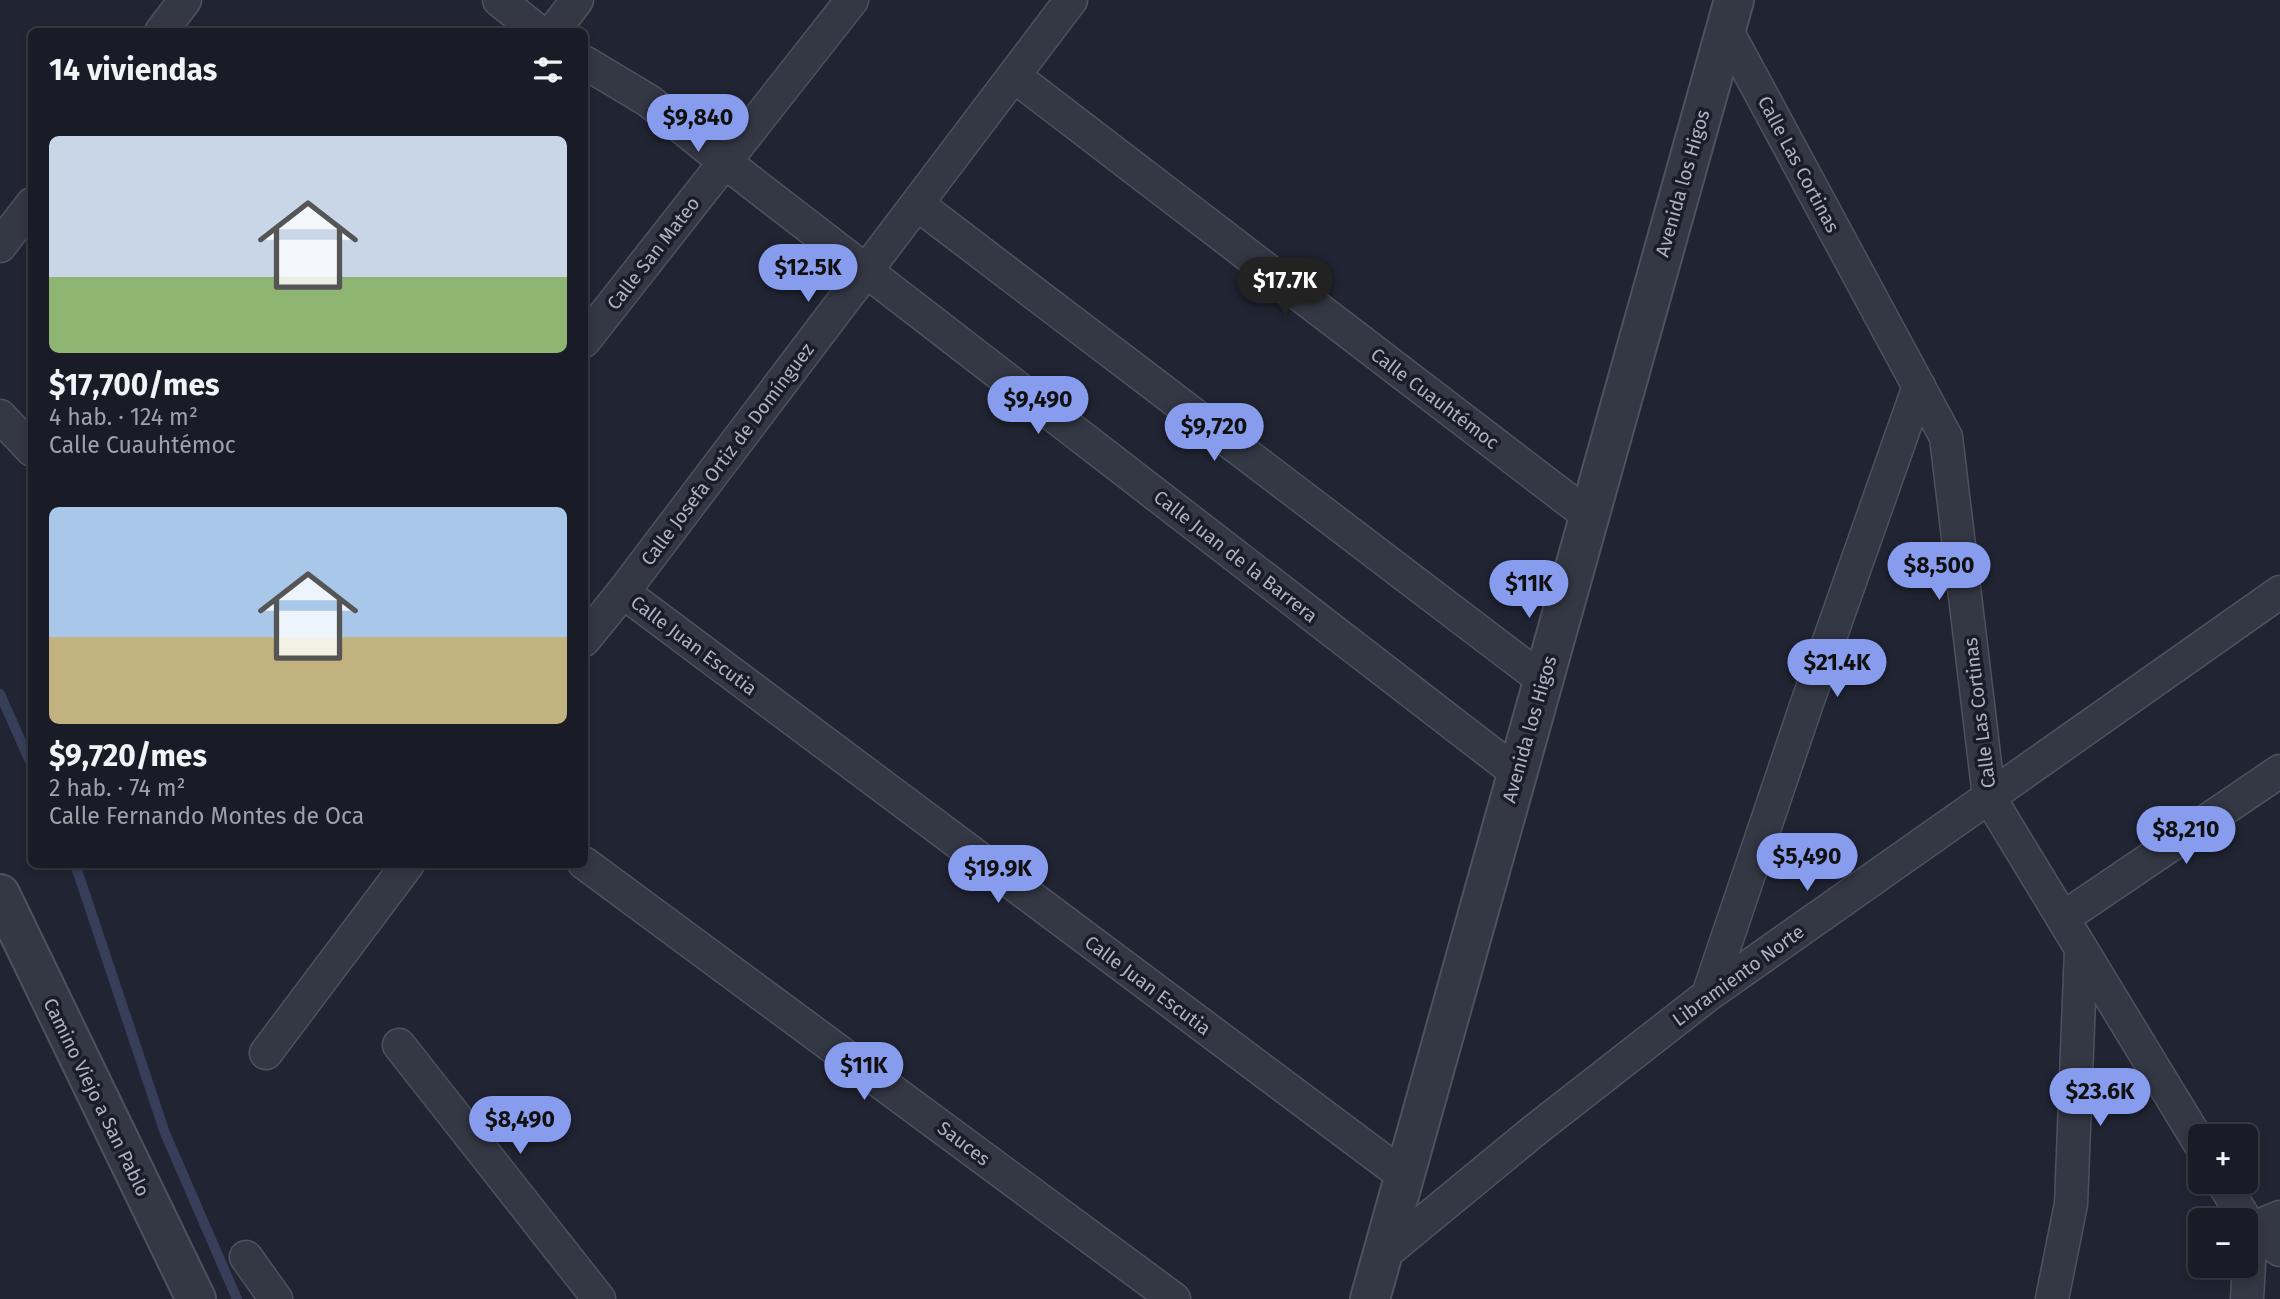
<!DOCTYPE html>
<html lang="es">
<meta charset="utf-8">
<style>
body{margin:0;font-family:"Fira Sans",sans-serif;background:#262932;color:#f1f3f6;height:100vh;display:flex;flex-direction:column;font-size:26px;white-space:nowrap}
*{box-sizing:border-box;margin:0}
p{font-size:23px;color:#9fa1a7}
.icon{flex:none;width:38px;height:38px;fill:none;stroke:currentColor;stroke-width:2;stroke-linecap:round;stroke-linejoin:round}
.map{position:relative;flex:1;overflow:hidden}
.side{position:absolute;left:28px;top:28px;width:560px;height:840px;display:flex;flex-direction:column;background:#191c26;border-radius:10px;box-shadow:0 4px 10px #0003,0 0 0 2px #373a43}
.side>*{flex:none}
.tools{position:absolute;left:2188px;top:1124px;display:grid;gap:14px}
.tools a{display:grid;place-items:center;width:70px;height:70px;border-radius:10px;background:#191c26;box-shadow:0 4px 10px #0003,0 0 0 2px #373a43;font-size:35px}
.price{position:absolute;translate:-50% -60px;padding:0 16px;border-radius:24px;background:#889ced;color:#111;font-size:23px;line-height:46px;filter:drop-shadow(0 2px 4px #0008)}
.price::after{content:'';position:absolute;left:50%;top:42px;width:21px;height:16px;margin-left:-10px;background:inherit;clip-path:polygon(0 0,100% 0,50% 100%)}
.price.on{background:#222;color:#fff}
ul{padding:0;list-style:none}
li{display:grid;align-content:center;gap:14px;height:371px;padding:0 21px}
li span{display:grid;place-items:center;height:217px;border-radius:10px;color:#555}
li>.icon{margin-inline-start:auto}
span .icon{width:126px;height:126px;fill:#fffc;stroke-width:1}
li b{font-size:30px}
h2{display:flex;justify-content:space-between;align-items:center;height:84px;padding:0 21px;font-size:30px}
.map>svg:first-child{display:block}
</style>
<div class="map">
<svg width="2280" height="1299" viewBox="0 0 2280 1299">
<rect width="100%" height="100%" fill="#212533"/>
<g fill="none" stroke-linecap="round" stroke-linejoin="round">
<path stroke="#363e59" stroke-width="10" d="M0 694 32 766
M75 864 165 1133 237 1299"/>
<defs>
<path id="minor" d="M499 0 539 32
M1726 29 1946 437 1989 797 2200 1144
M161 32 185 0
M553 32 577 0
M584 62 649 101 725 162 1517 773
M1014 76 1589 516
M917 204 1543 680
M0 246 32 204
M584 341 852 0
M0 416 32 450
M623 592 1404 1176
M584 640 623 592 1071 0
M584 863 1174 1299
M2063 918 2280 771
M1708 995 1806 706 1919 386
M399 1045 599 1299
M266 1053 408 864
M2222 1181 2251 1229 2280 1250
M1382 1256 1535 1130 1708 995 2280 592
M246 1257 276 1299
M2052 1299 2071 1204 2081 949
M2247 1299 2251 1229 2280 1217"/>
<path id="tertiary" d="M0 894 196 1299
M1370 1299 1734 0"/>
</defs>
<use href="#minor" stroke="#4e525f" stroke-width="35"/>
<use href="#tertiary" stroke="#4e525f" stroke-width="42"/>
<use href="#minor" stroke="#343844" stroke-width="32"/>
<use href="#tertiary" stroke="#343844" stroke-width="38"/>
</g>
<g text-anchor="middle" stroke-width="7" stroke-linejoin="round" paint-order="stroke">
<g font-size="19" fill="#aeb2c1" stroke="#1a1d29">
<text transform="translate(1799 164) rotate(62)" y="7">Calle Las Cortinas</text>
<text transform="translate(1682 183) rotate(-74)" y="7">Avenida los Higos</text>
<text transform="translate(653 253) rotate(-52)" y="7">Calle San Mateo</text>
<text transform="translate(1435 398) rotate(37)" y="7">Calle Cuauhtémoc</text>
<text transform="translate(727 454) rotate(-53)" y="7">Calle Josefa Ortiz de Domínguez</text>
<text transform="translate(1236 556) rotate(38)" y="7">Calle Juan de la Barrera</text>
<text transform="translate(694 645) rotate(37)" y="7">Calle Juan Escutia</text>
<text transform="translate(1979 713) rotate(-97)" y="7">Calle Las Cortinas</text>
<text transform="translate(1529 729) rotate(-74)" y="7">Avenida los Higos</text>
<text transform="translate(1738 975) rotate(-36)" y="7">Libramiento Norte</text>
<text transform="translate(1148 985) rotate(37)" y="7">Calle Juan Escutia</text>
<text transform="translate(97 1097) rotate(64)" y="7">Camino Viejo a San Pablo</text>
<text transform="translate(964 1143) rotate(37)" y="7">Sauces</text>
</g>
</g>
</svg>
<div class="tools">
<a>+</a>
<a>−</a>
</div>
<b class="price" style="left:698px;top:154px">$9,840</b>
<b class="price" style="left:808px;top:304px">$12.5K</b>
<b class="price on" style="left:1285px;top:317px">$17.7K</b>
<b class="price" style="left:1038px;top:436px">$9,490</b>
<b class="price" style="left:1214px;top:463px">$9,720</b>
<b class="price" style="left:1939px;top:602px">$8,500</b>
<b class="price" style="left:1529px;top:620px">$11K</b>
<b class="price" style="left:1837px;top:699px">$21.4K</b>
<b class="price" style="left:2186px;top:866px">$8,210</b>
<b class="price" style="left:1807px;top:893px">$5,490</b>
<b class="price" style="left:998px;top:905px">$19.9K</b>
<b class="price" style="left:864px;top:1102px">$11K</b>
<b class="price" style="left:2100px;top:1128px">$23.6K</b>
<b class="price" style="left:520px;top:1156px">$8,490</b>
<section class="side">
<h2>14 viviendas<svg class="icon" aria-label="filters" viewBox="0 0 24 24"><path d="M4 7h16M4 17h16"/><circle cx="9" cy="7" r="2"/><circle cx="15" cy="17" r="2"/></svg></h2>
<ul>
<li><span style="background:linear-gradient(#c9d6e8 65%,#8fb573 0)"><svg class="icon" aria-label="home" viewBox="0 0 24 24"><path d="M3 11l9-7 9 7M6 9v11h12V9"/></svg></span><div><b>$17,700/mes</b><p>4 hab. · 124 m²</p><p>Calle Cuauhtémoc</p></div></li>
<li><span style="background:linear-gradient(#a9c7e8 60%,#c2b280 0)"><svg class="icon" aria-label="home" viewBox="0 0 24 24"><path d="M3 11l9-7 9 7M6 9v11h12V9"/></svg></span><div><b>$9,720/mes</b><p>2 hab. · 74 m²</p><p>Calle Fernando Montes de Oca</p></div></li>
</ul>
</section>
</div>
